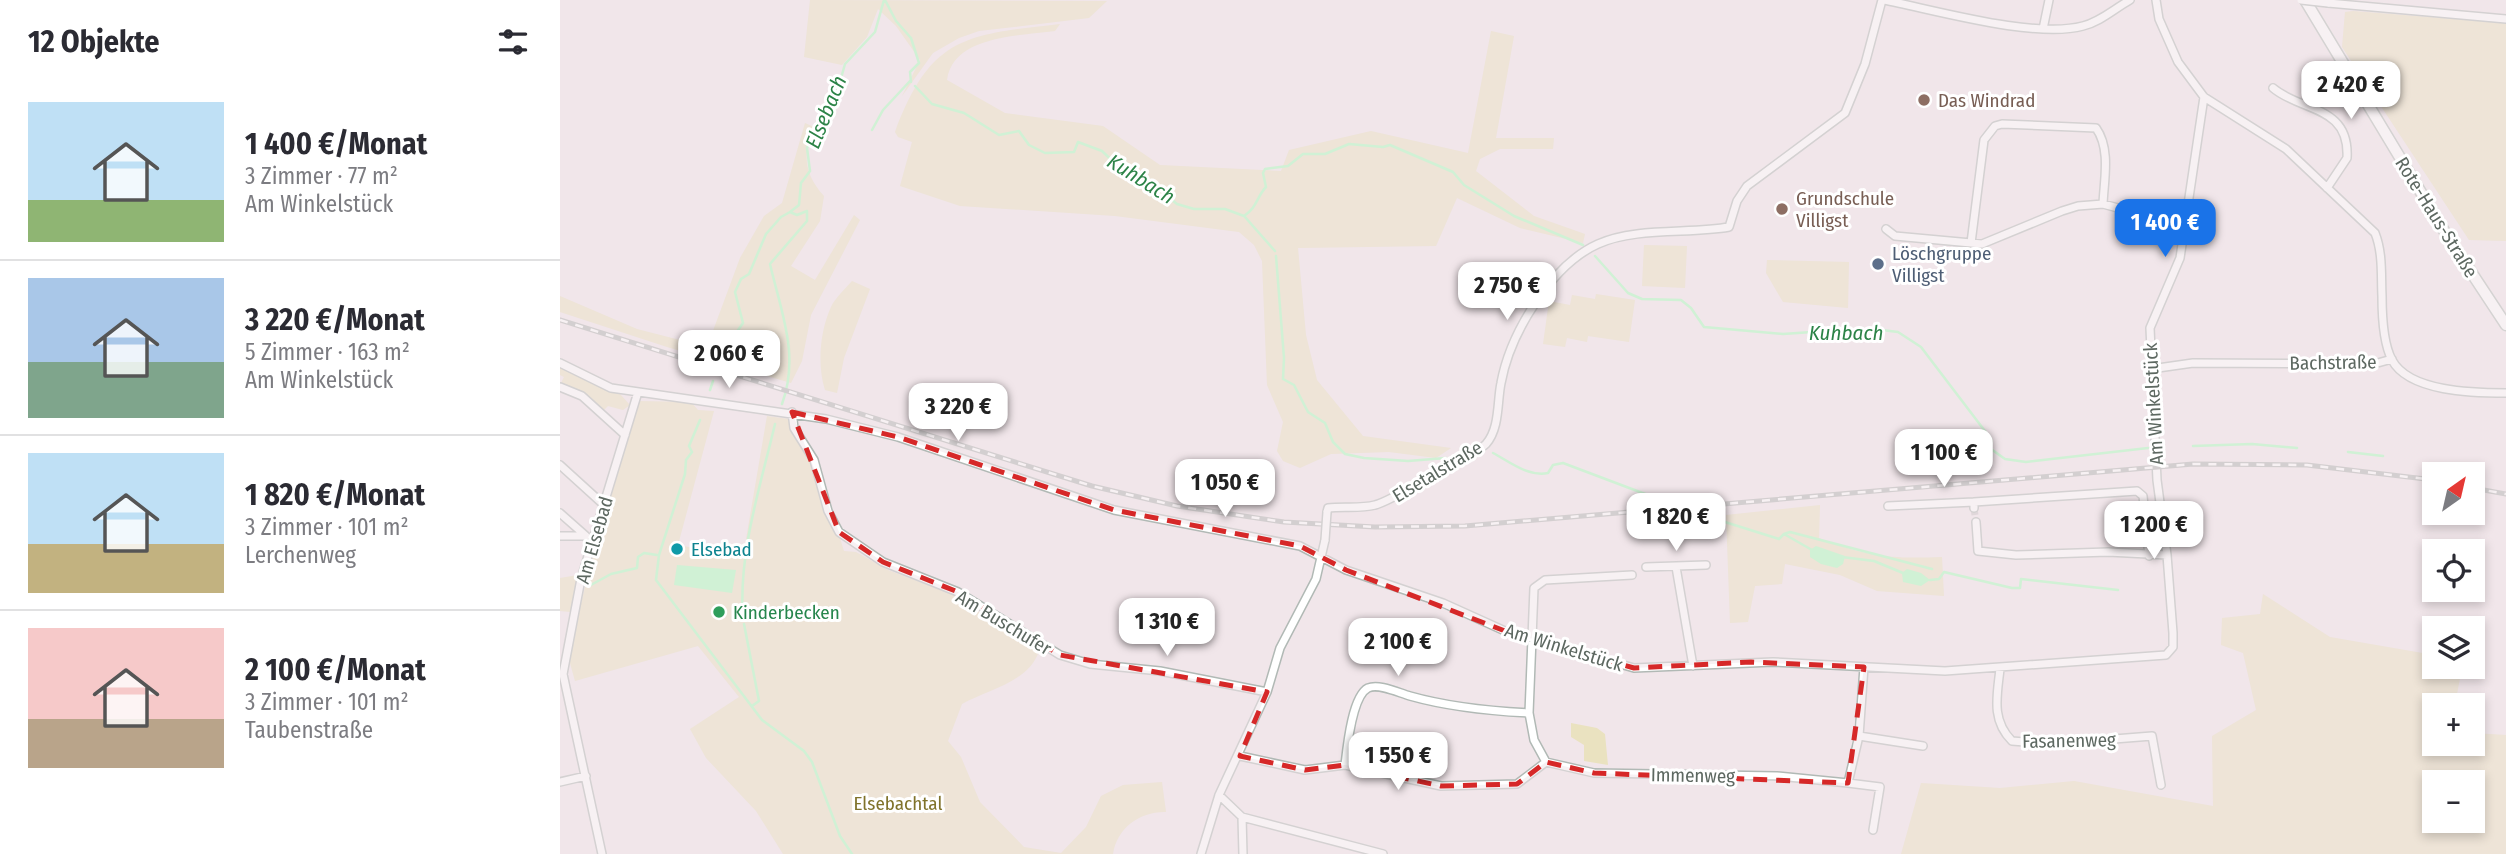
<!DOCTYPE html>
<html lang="de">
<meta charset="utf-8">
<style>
body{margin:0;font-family:"Fira Sans Condensed",sans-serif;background:#f2f2f3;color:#2b2b33;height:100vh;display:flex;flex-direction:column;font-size:26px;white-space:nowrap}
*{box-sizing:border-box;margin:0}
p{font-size:23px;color:#7c7c81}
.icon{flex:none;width:38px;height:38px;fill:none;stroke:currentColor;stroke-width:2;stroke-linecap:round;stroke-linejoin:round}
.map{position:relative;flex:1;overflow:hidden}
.drawer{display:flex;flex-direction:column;background:#fff;width:560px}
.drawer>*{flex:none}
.needle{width:46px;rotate:34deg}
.controls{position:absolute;left:1862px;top:462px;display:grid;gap:14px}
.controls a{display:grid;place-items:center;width:63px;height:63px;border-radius:0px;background:#fff;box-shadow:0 4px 10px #0003;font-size:35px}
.price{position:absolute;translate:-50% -60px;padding:0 16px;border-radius:14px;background:#fff;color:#222;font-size:23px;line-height:46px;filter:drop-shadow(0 2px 4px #0008)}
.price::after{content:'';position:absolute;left:50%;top:42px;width:21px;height:16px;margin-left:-10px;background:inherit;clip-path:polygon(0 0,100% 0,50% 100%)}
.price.selected{background:#1a73e8;color:#fff}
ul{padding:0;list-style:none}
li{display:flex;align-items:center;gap:21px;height:175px;padding:0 28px}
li+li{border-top:2px solid #e1e1e2}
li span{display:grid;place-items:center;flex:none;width:196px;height:140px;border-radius:0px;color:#555}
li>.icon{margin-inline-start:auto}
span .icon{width:84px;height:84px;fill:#fffc;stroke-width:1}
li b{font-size:30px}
h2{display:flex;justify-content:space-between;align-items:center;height:84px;padding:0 28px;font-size:30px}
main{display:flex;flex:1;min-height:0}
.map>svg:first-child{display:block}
</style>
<main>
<section class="drawer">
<h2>12 Objekte<svg class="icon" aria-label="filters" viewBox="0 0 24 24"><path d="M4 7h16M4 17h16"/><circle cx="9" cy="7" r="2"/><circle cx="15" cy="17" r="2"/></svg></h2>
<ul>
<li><span style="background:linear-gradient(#bfe0f5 70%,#8fb573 0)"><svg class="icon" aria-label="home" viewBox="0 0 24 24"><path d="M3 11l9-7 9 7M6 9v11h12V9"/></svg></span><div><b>1 400 €/Monat</b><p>3 Zimmer · 77 m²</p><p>Am Winkelstück</p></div></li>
<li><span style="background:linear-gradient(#a9c7e8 60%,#7fa58c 0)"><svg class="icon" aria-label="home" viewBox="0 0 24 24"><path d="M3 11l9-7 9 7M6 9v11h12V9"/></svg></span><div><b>3 220 €/Monat</b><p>5 Zimmer · 163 m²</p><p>Am Winkelstück</p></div></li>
<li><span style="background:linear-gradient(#bfe0f5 65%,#c2b280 0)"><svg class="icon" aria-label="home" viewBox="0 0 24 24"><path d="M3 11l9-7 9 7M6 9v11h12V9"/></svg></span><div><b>1 820 €/Monat</b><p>3 Zimmer · 101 m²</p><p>Lerchenweg</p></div></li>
<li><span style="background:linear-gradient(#f6c9c9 65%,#b9a48a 0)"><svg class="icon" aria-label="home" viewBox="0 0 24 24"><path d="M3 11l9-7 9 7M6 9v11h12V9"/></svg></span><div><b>2 100 €/Monat</b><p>3 Zimmer · 101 m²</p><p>Taubenstraße</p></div></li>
</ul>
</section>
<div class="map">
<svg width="1946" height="854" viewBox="0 0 1946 854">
<rect width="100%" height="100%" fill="#f1e6ea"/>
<path fill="#eae2c0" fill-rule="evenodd" d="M250 0 547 1 529 18 419 31 399 38 373 53 342 96 360 60 336 26 318 9 307 37 282 65 244 57Z
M1793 11 1946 23V241L1909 240 1782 47 1785 12Z
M500 24 495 31C460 36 393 35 387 80L445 113 543 126 600 165 721 171 729 150 811 131 908 153 931 31 954 36 936 138H994L993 149H940L920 159 916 171 974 216 1025 234 1023 243 960 228 897 198 876 246 738 248 746 335 757 380 803 436 891 448 876 458 829 452 771 454 740 468 723 461 717 451 723 422 707 385 702 261 694 245 679 232 555 216 400 206 340 186 352 142 338 137 335 132C371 35 407 35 500 24Z
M245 123 254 127C242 154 244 174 264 196L260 221 231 266 255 280 294 215 300 220 251 315 242 361 231 383 107 347 0 312V296L77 329 147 347 180 258 204 216 222 203Z
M1084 245 1127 246 1125 288 1082 286Z
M1207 260 1289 262 1288 308 1223 302 1206 273Z
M292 281 310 289 284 358 277 393 265 390C257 365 260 331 271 307 275 298 286 288 292 281Z
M1036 294 1075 300 1069 342 1028 336 1027 342 1007 338 1005 347 983 344 989 301 1010 305 1012 295 1035 299Z
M0 367 60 394 70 405 63 410 48 406 44 410 25 393 1 383 4 377 0 375Z
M77 401 131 402 138 410 154 411 118 545 183 557 207 416 229 419 252 462 264 513 278 532 284 551 296 552 328 570 394 595 444 629 448 627 480 648C471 682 429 689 402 704L388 741 401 757 420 802 464 847 501 853 526 827 541 796 563 785 602 782 606 812C581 811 557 827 553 854H223L196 811 146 758 130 729 179 697 138 646 15 681 8 656 45 506Z
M1260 505 1259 538C1307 557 1331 559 1382 557L1384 596 1317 591 1280 575 1225 564 1222 584 1195 586 1188 622 1170 623 1166 515Z
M18 575 11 612 0 611V578Z
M1703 594 1770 637 1874 655V667H1902L1895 705H1874V744H1913V733L1946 735V854H1341L1361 783 1440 788 1514 781 1653 806 1652 736 1696 710 1683 653 1661 645 1662 618 1700 614ZM1874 782H1913V821H1874Z
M1011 723 1037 728 1045 734 1048 765 1024 761V745L1011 737Z"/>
<path fill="#a8ffbc" d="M1256 546 1285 556 1283 564 1277 568 1261 564 1250 557V550Z
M117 565 176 570 172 593 114 585Z
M1347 569 1361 573 1370 580 1361 586 1343 582 1342 573Z"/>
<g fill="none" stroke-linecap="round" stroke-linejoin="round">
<path stroke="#a8ffbc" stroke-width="2.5" d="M325 0 336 21 351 38 359 63 350 72 351 82
M355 86 372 104 404 113 439 135 459 131 469 145 485 153 514 152 518 142 542 151 563 171 596 187 617 204 634 209H665L684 216C697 208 697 196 706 187L703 173 705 169 728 166 743 154H765L789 144 823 147 830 145 893 172 904 185 954 216 1023 245
M312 130 323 110 350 81
M685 217 715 251
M716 256 724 358 723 379 734 385 748 412 765 423 773 442 785 454 804 458 848 461 886 458
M1035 256 1068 293 1082 299 1121 300 1131 308 1144 327 1223 334 1281 330 1298 336 1322 330 1338 332 1361 347 1431 439V449L1445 459 1466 462 1588 448
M160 356 183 323 175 292 181 279 189 274 206 234 221 217 230 212
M150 390 153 381
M222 404C240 355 221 312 210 264L247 221V211L237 215 230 212 239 205 241 183 250 171 247 148 252 137 258 121 274 103 285 64 315 32 324 0
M140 420 129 446 132 452 126 460 125 474 99 555 96 580 202 720 244 751 252 762 280 836 292 854
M1633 446 1692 444 1737 448
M1788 452 1823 456
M933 453C950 462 968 477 988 473L993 465 1003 463 1109 503
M1149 517 1219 539 1224 534 1252 550
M1224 534 1230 532 1372 569
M1282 557 1314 561 1343 573
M1370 580 1379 579 1384 572 1452 588H1460L1461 579 1558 590
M29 586 51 574 77 568 78 557 84 553 97 555
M183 620C178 553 200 488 215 424
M184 624 199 701 192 706"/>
<path stroke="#ccc6c8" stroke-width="7" stroke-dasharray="7 3.5" stroke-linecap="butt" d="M1414 508 1416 522"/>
<defs>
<path id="street" d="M1324 0C1375 10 1475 39 1523 26 1540 22 1554 9 1570 0
M1596 0 1599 19 1618 62 1644 97 1726 149 1815 233C1823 253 1821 275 1822 296 1822 315 1823 343 1832 360 1849 392 1914 393 1946 393
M1768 3 1946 19
M1483 29 1489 0
M1713 88C1741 112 1790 105 1787 158L1767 188
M1326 229 1335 236 1422 244 1502 211 1518 206 1543 204 1625 226
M1411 243 1424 140 1435 126 1442 124 1536 128C1551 149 1544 180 1543 204
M0 363 51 388 266 419 338 437 554 510 740 546 786 570 883 603 945 631 1074 668 1213 662 1385 671 1606 655 1613 647V633L1607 555 1597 480 1590 328 1620 258 1644 97
M1591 369 1633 363 1814 364 1832 359
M0 387 22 396 65 435
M232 412 234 428 254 460 268 511 279 532 323 562 398 592 500 655 530 664 600 671 707 692
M0 465 44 505
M1414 502 1577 491 1583 496 1589 556
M1328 506 1414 502V508
M767 512 768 508C783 506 800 509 815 505 826 503 920 451 926 444 940 428 937 402 941 383 950 334 991 265 1038 244 1075 227 1130 234 1169 227L1177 201 1187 186 1285 113 1305 64 1322 0
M0 513 26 536H0
M1416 522 1418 551 1456 555 1548 552 1607 555
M1086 567 1146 565
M1116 567 1133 666
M1072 575 985 580 974 588 969 713 974 740 986 762 1034 773 1217 776 1288 783 1299 736 1304 667
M1440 669C1437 696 1431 720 1452 741L1491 744 1592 736 1601 785
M1299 736 1363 746
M680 756 745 770 785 765 881 786 957 784 986 762
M785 765C787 748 792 696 808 688 819 683 839 693 850 696 889 707 929 711 969 713
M0 782 26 776
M1288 783 1320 787 1313 830
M659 795 682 817 823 854
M682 817 683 854
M42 854 3 674 21 579 78 392
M641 854 659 795 707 692 720 648 756 579 765 540"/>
<path id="secondary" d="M1745 0 1886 234 1946 325"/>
</defs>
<use href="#street" stroke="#b1b9b5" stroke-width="10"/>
<use href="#secondary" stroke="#b2bcb6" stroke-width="13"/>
<use href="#street" stroke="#fff" stroke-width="7"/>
<use href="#secondary" stroke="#fff" stroke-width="10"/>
<defs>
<path id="rail" d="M0 320 532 486 617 506 724 522 815 527 905 526 1633 464 1747 465 1874 480
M1913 488 1946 494"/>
</defs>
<use href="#rail" stroke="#b0b3b1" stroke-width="5"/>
<use href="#rail" stroke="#fff" stroke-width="2.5" stroke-dasharray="8" stroke-linecap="butt"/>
<defs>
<path id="street-bridge" d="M1741 0 1768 3
M765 540 767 512"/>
</defs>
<use href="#street-bridge" stroke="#b1b9b5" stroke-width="10" stroke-linecap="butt"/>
<use href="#street-bridge" stroke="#fff" stroke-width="7"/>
</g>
<path d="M0 0H1946V854H0ZM232 412 338 437 554 510 740 546 786 570 945 631 1074 668 1191 662 1304 667 1288 783 1034 773 986 762 957 784 881 786 785 765 745 770 680 756 707 692 500 655 398 592 323 562 279 532Z" fill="#f1e6ea" fill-opacity=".55" fill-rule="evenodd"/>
<path fill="none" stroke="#d62828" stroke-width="5" stroke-dasharray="14 9" stroke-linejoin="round" d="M232 412 338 437 554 510 740 546 786 570 945 631 1074 668 1191 662 1304 667 1288 783 1034 773 986 762 957 784 881 786 785 765 745 770 680 756 707 692 500 655 398 592 323 562 279 532Z"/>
<g fill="#8d6e63" stroke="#fff" stroke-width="2.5">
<circle cx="1364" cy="100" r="7"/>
<circle cx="1222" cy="209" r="7"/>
</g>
<circle fill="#5c6f8a" stroke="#fff" stroke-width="2.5" cx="1318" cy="264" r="7"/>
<circle fill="#0f9aa8" stroke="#fff" stroke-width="2.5" cx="117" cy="549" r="7"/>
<circle fill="#2e9e5b" stroke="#fff" stroke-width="2.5" cx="159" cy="612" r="7"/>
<g text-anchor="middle" stroke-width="6" stroke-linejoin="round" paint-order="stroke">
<g font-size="19" fill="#785e54" stroke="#fff" text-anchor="start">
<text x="1378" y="107">Das Windrad</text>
<text x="1236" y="205">Grundschule<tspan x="1236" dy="22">Villigst</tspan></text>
</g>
<g font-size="19" fill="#5d6861" stroke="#fff">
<text transform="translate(1877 217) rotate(58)" y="7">Rote-Haus-Straße</text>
<text transform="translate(1773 362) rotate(-1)" y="7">Bachstraße</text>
<text transform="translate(1593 404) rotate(-93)" y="7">Am Winkelstück</text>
<text transform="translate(877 471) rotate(-31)" y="7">Elsetalstraße</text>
<text transform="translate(34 540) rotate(-74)" y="7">Am Elsebad</text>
<text transform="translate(444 622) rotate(31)" y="7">Am Buschufer</text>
<text transform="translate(1004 647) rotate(17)" y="7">Am Winkelstück</text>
<text transform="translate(1509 740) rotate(-1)" y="7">Fasanenweg</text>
<text transform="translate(1133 775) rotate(1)" y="7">Immenweg</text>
</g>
<g font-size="19" fill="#4e5e75" stroke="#fff" text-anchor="start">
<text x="1332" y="260">Löschgruppe<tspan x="1332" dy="22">Villigst</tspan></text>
</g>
<g font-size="19" fill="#0d838f" stroke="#fff" text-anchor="start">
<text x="131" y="556">Elsebad</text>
</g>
<g font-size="19" fill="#27864d" stroke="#fff" text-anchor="start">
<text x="173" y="619">Kinderbecken</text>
</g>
<g font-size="19" fill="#80732b" stroke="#fff">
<text x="338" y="810">Elsebachtal</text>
</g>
<g font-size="21" font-style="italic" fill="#2c8347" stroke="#fff">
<text transform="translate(266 112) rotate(-68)" y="7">Elsebach</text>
<text transform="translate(581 179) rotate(32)" y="7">Kuhbach</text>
<text x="1286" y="340">Kuhbach</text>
</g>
</g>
</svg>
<div class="controls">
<a><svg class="needle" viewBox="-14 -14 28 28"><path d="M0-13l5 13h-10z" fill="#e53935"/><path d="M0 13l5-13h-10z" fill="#7c7c81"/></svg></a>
<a><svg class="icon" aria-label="locate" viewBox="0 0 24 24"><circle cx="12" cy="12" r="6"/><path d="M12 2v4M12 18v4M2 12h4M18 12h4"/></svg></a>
<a><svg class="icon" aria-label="layers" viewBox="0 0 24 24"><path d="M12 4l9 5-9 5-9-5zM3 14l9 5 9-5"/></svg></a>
<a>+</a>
<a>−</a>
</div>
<b class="price" style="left:1791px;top:121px">2 420 €</b>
<b class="price selected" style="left:1605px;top:259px">1 400 €</b>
<b class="price" style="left:947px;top:322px">2 750 €</b>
<b class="price" style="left:169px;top:390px">2 060 €</b>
<b class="price" style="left:398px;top:443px">3 220 €</b>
<b class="price" style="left:1384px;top:489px">1 100 €</b>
<b class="price" style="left:665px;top:519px">1 050 €</b>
<b class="price" style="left:1116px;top:553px">1 820 €</b>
<b class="price" style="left:1594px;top:561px">1 200 €</b>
<b class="price" style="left:607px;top:658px">1 310 €</b>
<b class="price" style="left:838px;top:678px">2 100 €</b>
<b class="price" style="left:838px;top:792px">1 550 €</b>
</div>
</main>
